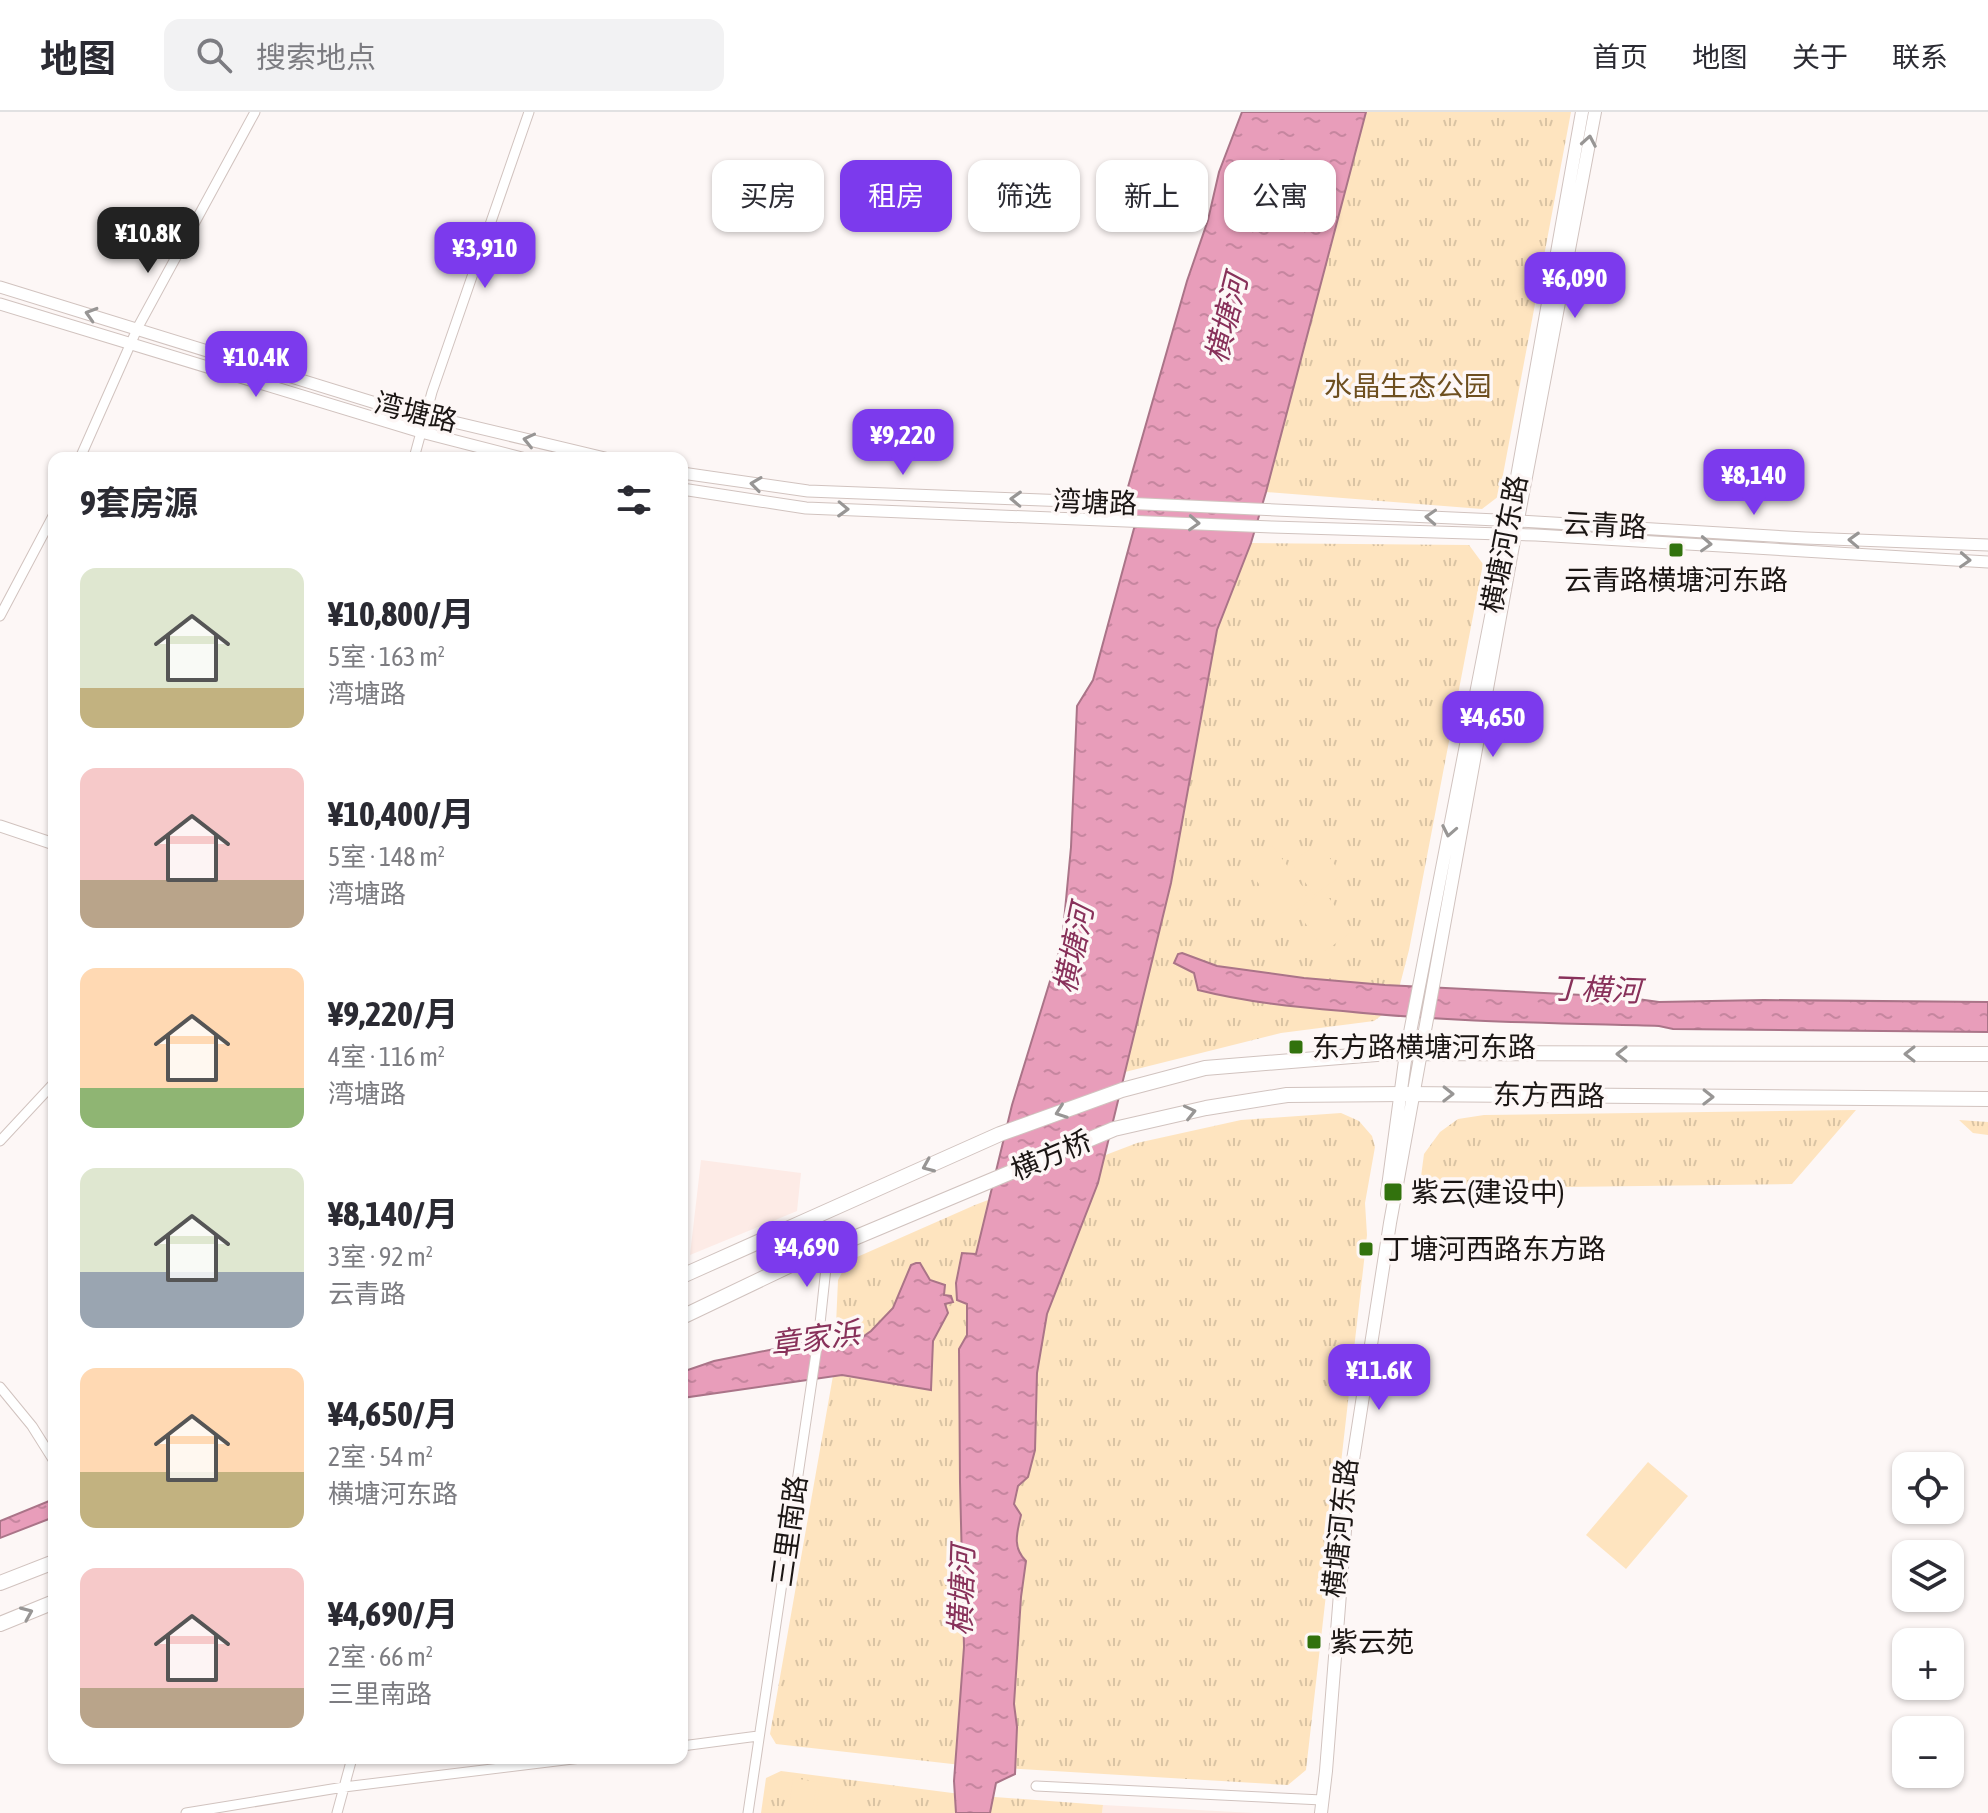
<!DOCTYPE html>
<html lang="zh">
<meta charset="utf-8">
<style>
body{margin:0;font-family:"Asap Condensed","Noto Sans SC",sans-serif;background:#f2f2f3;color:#2b2b33;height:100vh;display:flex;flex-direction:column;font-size:30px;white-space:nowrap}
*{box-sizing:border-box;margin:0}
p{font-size:26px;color:#7c7c81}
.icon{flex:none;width:44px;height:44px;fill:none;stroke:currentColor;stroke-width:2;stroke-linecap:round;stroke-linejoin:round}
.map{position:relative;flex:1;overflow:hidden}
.sheet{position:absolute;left:48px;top:340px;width:640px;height:1312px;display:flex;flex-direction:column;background:#fff;border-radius:16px;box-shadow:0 2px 6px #0004}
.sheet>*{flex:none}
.guide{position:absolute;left:712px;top:48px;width:760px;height:72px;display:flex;gap:16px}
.controls{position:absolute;left:1892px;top:1340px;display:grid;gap:16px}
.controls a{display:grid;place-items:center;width:72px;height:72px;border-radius:16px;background:#fff;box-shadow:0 2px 6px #0004;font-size:40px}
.price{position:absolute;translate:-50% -68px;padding:0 18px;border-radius:16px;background:#7c3aed;color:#fff;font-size:26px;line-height:52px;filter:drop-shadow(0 2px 4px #0008)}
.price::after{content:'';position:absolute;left:50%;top:48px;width:24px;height:18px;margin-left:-12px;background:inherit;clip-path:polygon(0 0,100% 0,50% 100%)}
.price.on{background:#222;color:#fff}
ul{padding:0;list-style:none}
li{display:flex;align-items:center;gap:24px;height:200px;padding:0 32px}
li span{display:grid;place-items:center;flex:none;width:224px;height:160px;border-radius:16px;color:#555}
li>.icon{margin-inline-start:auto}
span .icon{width:96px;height:96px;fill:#fffc;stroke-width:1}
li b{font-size:34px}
h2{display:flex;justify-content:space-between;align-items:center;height:96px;padding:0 32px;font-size:34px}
.chip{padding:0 28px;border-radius:16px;background:#fff;box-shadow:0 2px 6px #0004;font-size:28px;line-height:72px}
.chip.on{background:#7c3aed;color:#fff}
header{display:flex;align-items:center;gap:48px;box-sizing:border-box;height:112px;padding:0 40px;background:#fff;border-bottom:2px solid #e1e1e2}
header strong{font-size:38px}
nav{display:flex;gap:44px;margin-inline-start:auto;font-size:28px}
.search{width:560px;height:72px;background:#f2f2f3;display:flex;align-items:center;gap:20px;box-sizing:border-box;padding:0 28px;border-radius:16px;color:#7c7c81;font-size:30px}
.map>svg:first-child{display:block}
</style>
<header>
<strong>地图</strong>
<div class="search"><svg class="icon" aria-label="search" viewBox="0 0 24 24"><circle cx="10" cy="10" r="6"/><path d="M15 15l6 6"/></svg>搜索地点</div>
<nav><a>首页</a><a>地图</a><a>关于</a><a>联系</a></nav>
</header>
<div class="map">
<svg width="1988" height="1701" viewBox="0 0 1988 1701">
<defs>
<pattern id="grass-tufts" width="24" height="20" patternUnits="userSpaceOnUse" patternTransform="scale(2)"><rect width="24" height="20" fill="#fee4bf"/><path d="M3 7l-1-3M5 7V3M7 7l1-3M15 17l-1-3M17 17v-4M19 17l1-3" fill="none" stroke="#d9c3a3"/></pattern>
<pattern id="water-ripples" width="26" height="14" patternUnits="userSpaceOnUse" patternTransform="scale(2)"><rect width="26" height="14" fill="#e89dba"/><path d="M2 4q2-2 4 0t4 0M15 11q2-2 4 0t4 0" fill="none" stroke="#c6869f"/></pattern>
</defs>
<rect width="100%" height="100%" fill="#fdf7f6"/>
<path fill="#fdebe6" d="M701 1048 801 1061 797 1099 690 1143Z
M1103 1693 1254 1701H1102Z"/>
<path fill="url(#grass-tufts)" d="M1366 0H1571L1499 384 1482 397 1266 380Z
M1251 431 1469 433 1483 452 1409 838 1397 884 1390 897 1374 909 1281 921 1125 960 1171 771 1217 518Z
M1856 998 1792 1072 1488 1076 1420 1072 1424 1042 1440 1020 1458 1007 1484 1003Z
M1341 1001 1359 1009 1372 1024 1375 1035 1365 1091 1367 1123 1306 1658 1288 1673 970 1654 776 1632 770 1622 834 1258 838 1168 848 1149 975 1093 1137 1031 1241 1008Z
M1959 1008 1988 1010V1023L1973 1021Z
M781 1659 968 1683 1103 1693 1102 1701H761L766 1666Z"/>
<path fill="#fee4bf" d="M1319 731 1342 763 1314 783 1291 750Z
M1272 733 1308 782 1281 802 1245 753Z
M1324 779 1353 819 1325 839 1296 798Z
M1648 1350 1688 1384 1626 1457 1586 1423Z
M793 1666 817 1670 812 1701H788Z
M820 1671 850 1676 846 1701H816Z"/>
<path fill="url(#water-ripples)" stroke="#aa7488" stroke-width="2" d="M1242 0H1366L1266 380 1251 431 1217 518 1171 771 1098 1071 1047 1202 1037 1261 1035 1338 1028 1365 1018 1374 1014 1392 1021 1403C1017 1421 1012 1435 1026 1449L1021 1485 1014 1592 1017 1615 1015 1662 996 1671 990 1701H956L954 1669 964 1535 960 1370 959 1237 967 1223V1192L957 1188 956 1171 962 1141 976 1142 1012 993 1062 830 1071 735 1077 594 1093 568 1136 409 1126 382 1187 169 1208 108 1219 60Z
M1182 841 1217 854 1304 866 1385 873 1623 885 1659 890 1764 888 1988 890V920L1673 917 1659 914C1554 911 1448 910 1343 899 1294 895 1246 890 1198 878L1194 861 1174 851 1178 842Z
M916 1151H920L930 1168 945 1173 944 1183 951 1184 953 1190 945 1192 948 1201 933 1229 931 1278 842 1263 682 1286V1260L714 1249 804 1231 851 1233 871 1219 893 1196 911 1153Z
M54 1387V1405L0 1426V1409Z"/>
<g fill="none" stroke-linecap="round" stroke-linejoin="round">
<defs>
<path id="minor" d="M80 346 138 215 255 0
M414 346 432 280 529 0
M0 504 54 402
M0 1029 54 971
M0 1275 32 1314 54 1349
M682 1634 758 1624
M1036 1674 1322 1688
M186 1701 344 1675 581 1646
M337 1701 352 1646
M748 1701 819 1221 828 1137"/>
<path id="tertiary" d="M0 175 382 293 605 346
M0 192 421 320 522 346
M682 361 808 379 1122 391 1519 409 1805 426 1988 433
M682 377 806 396 1272 415 1536 423 1988 450
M0 714 54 732"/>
<path id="secondary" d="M1387 1082 1406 941 1504 438 1582 0
M1321 1701 1326 1659 1348 1380 1390 1111 1512 439 1595 0"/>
<path id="primary" d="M682 1164 1000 1022 1122 978 1205 956 1389 941 1988 942
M682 1205 797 1150 1114 1017 1206 996 1287 983 1404 982 1988 987
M0 1471 54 1450
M0 1512 54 1490"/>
</defs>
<use href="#minor" stroke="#d1c3bf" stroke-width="11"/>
<use href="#tertiary" stroke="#d1c3bf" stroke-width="13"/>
<use href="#secondary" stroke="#d1c3bf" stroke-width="14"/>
<use href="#primary" stroke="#d1c3bf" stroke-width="16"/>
<use href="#minor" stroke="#fff" stroke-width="9"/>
<use href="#tertiary" stroke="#fff" stroke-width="11"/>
<use href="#secondary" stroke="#fff" stroke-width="12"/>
<use href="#primary" stroke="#fff" stroke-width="14"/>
</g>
<defs><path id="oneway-chevron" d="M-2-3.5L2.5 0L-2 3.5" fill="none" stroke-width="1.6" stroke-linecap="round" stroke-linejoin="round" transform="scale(2)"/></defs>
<g stroke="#989695">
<use href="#oneway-chevron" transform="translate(1589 29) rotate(-80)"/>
<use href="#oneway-chevron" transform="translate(91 202) rotate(-163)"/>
<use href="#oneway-chevron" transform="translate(529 328) rotate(-167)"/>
<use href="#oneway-chevron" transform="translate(756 372) rotate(-172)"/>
<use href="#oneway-chevron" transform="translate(1016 387) rotate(-178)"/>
<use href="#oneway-chevron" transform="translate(843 397) rotate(2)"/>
<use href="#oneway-chevron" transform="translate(1431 405) rotate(-177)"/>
<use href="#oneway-chevron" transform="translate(1194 411) rotate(3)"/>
<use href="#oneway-chevron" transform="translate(1854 428) rotate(-178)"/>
<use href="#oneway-chevron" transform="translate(1706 432) rotate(3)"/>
<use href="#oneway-chevron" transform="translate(1965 448) rotate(3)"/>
<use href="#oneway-chevron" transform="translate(1449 719) rotate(101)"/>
<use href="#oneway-chevron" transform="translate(1622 942) rotate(-180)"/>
<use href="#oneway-chevron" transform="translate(1910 942) rotate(-180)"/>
<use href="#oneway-chevron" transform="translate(1448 982) rotate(1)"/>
<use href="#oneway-chevron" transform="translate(1708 985) rotate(1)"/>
<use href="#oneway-chevron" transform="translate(1061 1000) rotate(160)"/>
<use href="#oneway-chevron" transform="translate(1190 1000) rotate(-13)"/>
<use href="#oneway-chevron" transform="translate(928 1054) rotate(157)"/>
<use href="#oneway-chevron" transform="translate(27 1501) rotate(-23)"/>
</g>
<g fill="#32720d" stroke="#fdf7f6" stroke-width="3">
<rect x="1668" y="430" width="16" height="16" rx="4"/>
<rect x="1288" y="927" width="16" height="16" rx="4"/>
<rect x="1383" y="1070" width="20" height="20" rx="4"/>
<rect x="1358" y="1129" width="16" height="16" rx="4"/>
<rect x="1306" y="1522" width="16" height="16" rx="4"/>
</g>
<g text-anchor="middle" stroke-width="7" stroke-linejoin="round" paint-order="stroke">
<g font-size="28" fill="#6e4f1f" stroke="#fdf7f6">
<text x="1408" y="284">水晶生态公园</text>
</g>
<g font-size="28" fill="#1b1614" stroke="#fdf7f6">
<text transform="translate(416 300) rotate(14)" y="10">湾塘路</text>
<text transform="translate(1095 390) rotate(2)" y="10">湾塘路</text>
<text transform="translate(1605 413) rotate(3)" y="10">云青路</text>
<text transform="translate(1504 432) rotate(-79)" y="10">横塘河东路</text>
<text transform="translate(1549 983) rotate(1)" y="10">东方西路</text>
<text transform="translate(1051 1043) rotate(-23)" y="10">横方桥</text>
<text transform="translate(1340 1416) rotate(-84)" y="10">横塘河东路</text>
<text transform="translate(789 1419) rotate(-82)" y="10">三里南路</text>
</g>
<g font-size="28" fill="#1b1614" stroke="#fdf7f6" text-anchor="start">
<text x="1676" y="478" text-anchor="middle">云青路横塘河东路</text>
<text x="1312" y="945">东方路横塘河东路</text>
<text x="1411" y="1090">紫云(建设中)</text>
<text x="1382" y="1147">丁塘河西路东方路</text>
<text x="1330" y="1540">紫云苑</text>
</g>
<g font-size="30" font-style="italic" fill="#88315a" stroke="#fdf7f6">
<text transform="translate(1227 207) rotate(-76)" y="10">横塘河</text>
<text transform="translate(1074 837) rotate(-78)" y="10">横塘河</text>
<text transform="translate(1596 878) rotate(2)" y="10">丁横河</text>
<text transform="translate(815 1227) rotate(-8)" y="10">章家浜</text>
<text transform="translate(962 1479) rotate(-88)" y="10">横塘河</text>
</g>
</g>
</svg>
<div class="controls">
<a><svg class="icon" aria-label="locate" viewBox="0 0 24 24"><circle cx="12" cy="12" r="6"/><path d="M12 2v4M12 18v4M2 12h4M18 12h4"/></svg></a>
<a><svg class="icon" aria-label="layers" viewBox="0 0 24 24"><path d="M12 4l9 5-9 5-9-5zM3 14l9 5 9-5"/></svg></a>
<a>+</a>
<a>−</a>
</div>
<b class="price on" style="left:148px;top:163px">¥10.8K</b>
<b class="price" style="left:485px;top:178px">¥3,910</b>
<b class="price" style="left:1575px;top:208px">¥6,090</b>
<b class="price" style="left:256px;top:287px">¥10.4K</b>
<b class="price" style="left:903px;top:365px">¥9,220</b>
<b class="price" style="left:1754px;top:405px">¥8,140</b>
<b class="price" style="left:1493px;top:647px">¥4,650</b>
<b class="price" style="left:807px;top:1177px">¥4,690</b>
<b class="price" style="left:1379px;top:1300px">¥11.6K</b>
<div class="guide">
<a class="chip">买房</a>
<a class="chip on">租房</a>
<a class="chip">筛选</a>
<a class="chip">新上</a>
<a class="chip">公寓</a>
</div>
<section class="sheet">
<h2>9套房源<svg class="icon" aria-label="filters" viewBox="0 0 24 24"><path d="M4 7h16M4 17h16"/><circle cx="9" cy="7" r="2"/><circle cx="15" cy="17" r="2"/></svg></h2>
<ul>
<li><span style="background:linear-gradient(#dfe7d0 75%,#c2b280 0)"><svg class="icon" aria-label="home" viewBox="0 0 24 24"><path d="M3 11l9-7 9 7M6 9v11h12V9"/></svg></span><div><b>¥10,800/月</b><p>5室 · 163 m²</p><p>湾塘路</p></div></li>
<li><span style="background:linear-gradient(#f6c9c9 70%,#b9a48a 0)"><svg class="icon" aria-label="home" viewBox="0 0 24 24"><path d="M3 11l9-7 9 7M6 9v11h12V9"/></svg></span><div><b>¥10,400/月</b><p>5室 · 148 m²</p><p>湾塘路</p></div></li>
<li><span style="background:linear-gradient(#ffd9b3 75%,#8fb573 0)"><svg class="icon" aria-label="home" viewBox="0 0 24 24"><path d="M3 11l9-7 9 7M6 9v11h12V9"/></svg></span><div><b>¥9,220/月</b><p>4室 · 116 m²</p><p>湾塘路</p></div></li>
<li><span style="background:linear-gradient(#dfe7d0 65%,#9aa5b1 0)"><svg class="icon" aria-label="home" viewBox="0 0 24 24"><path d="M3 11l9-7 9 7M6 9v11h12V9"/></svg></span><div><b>¥8,140/月</b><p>3室 · 92 m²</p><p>云青路</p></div></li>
<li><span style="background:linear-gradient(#ffd9b3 65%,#c2b280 0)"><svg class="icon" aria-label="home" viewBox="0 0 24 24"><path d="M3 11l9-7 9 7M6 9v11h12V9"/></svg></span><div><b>¥4,650/月</b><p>2室 · 54 m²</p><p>横塘河东路</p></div></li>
<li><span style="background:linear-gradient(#f6c9c9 75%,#b9a48a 0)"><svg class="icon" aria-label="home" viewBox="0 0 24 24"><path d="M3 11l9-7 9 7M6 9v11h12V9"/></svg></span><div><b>¥4,690/月</b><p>2室 · 66 m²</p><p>三里南路</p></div></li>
</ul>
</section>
</div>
